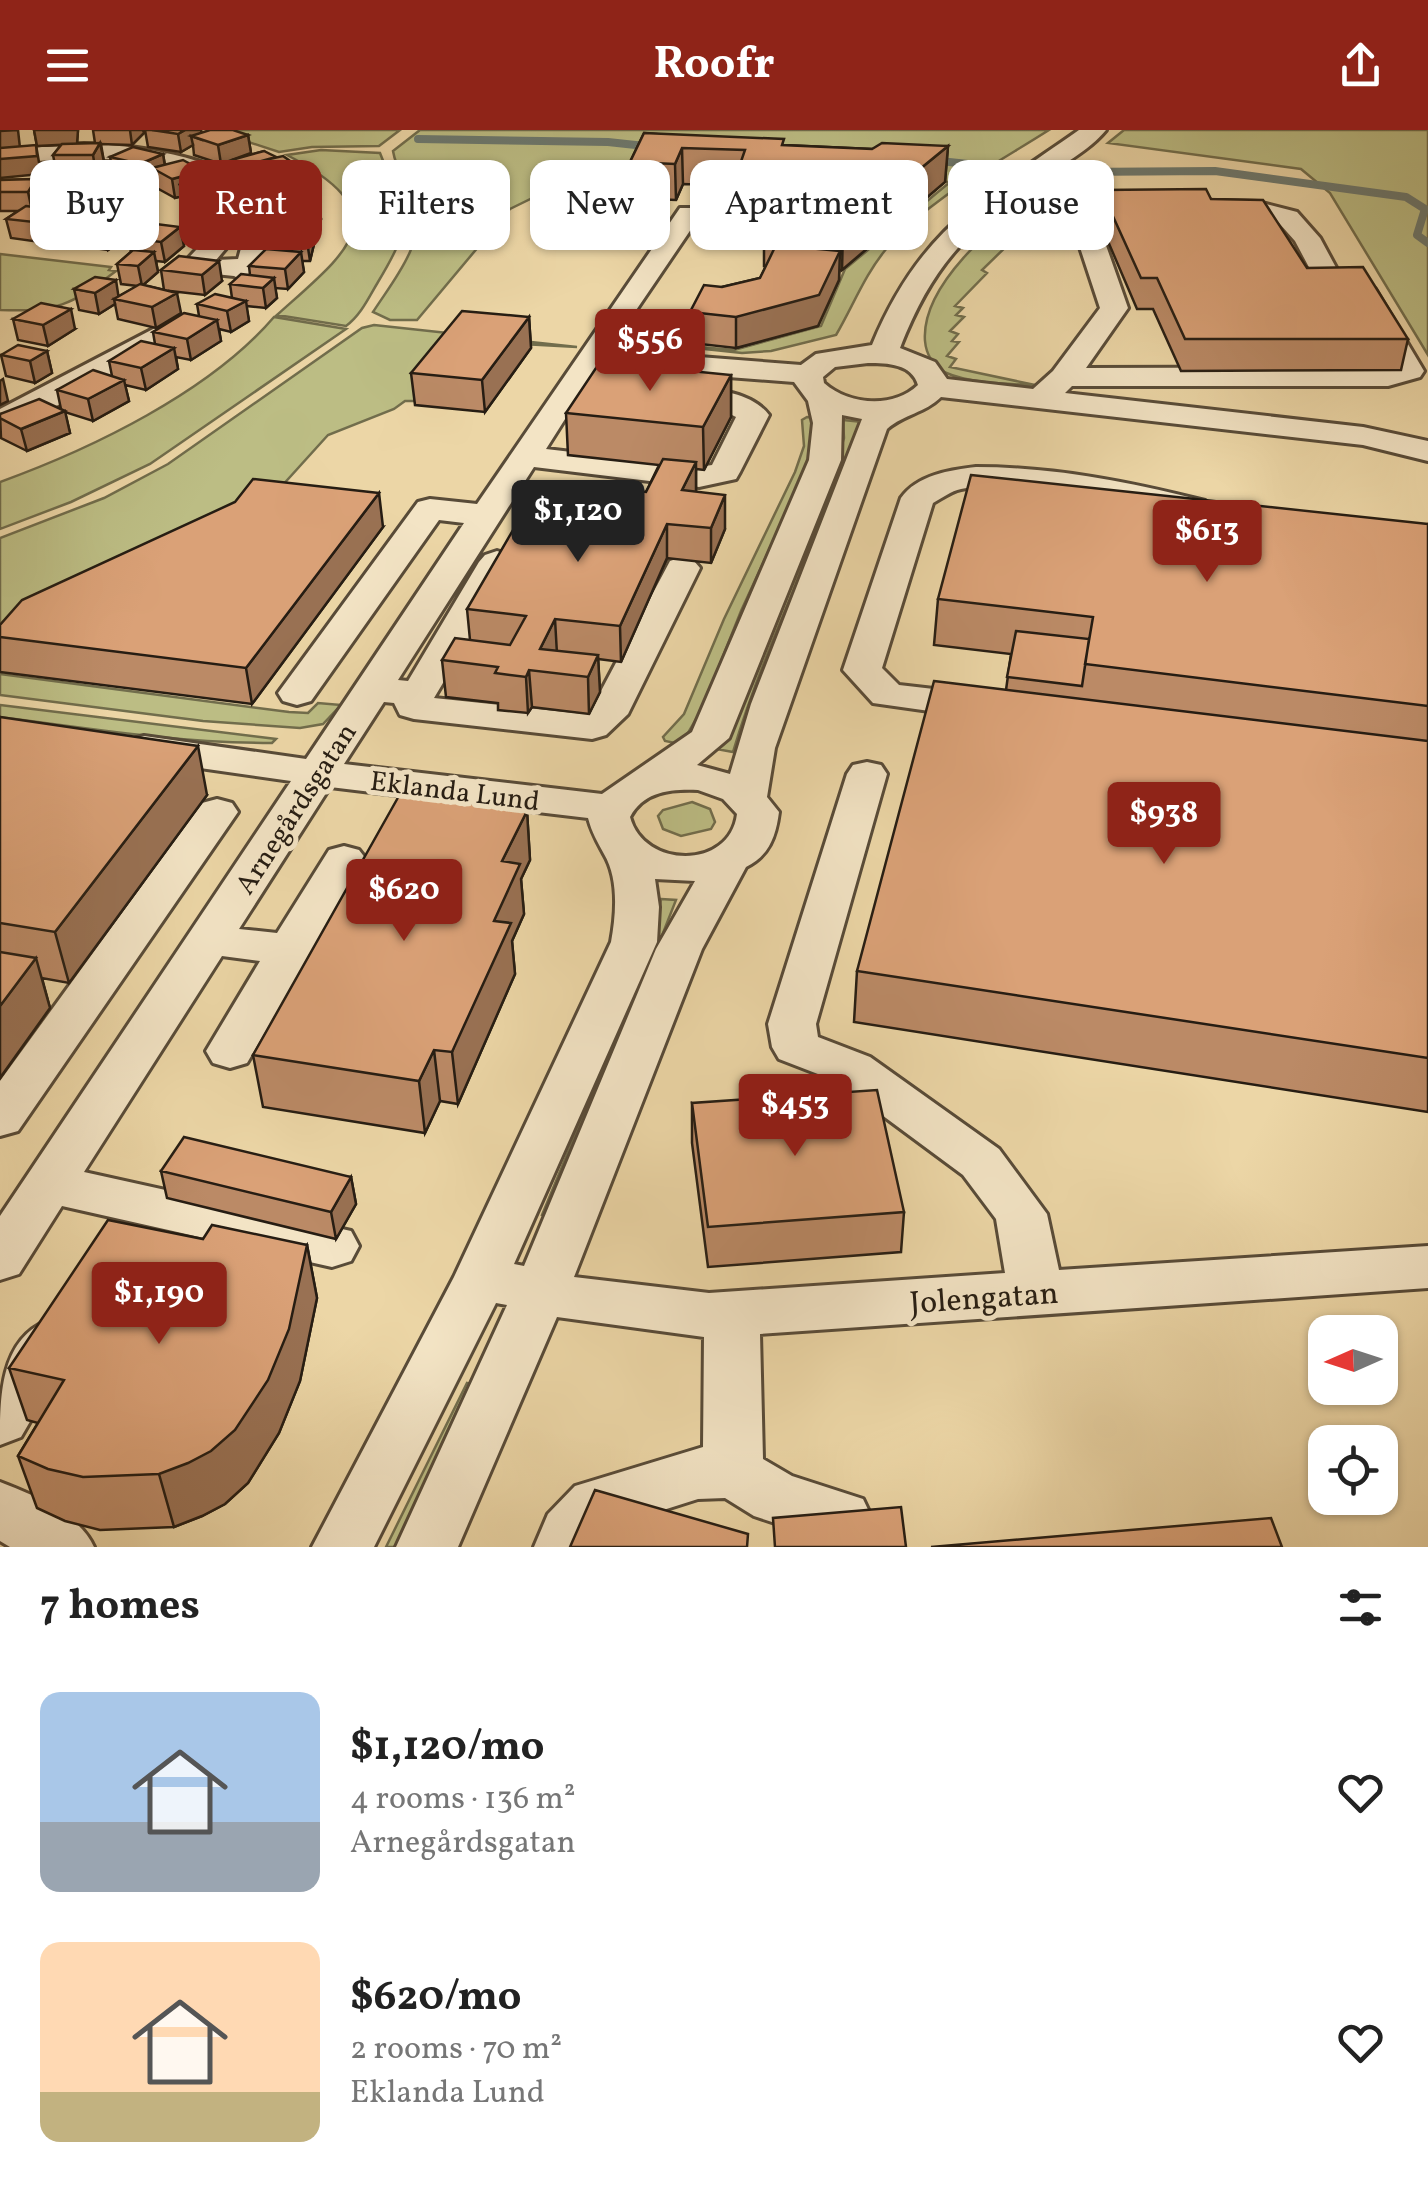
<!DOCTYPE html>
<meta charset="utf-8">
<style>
body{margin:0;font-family:Vollkorn,serif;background:#f2f2f2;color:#222;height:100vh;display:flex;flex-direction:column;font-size:38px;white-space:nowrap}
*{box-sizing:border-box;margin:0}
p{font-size:32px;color:#767676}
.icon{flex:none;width:55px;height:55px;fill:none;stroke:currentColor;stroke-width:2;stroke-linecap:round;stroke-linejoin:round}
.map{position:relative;height:1417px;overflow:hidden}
.sheet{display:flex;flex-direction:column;background:#fff;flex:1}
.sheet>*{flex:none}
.guide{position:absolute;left:30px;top:30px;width:1370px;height:90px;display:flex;gap:20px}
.needle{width:65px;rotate:267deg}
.fabs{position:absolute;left:1308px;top:1185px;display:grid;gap:20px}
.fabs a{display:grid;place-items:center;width:90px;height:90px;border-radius:20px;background:#fff;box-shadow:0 2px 8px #0004;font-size:50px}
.price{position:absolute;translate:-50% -85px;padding:0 22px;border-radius:10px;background:#8f2418;color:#fff;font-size:32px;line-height:65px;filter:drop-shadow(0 2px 5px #0008)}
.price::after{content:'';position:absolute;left:50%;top:60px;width:30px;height:22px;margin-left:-15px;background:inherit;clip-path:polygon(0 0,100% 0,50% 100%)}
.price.current{background:#222;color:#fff}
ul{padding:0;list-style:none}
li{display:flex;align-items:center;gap:30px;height:250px;padding:0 40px}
li span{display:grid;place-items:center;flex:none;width:280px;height:200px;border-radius:20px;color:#555}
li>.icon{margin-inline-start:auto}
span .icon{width:120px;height:120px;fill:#fffc;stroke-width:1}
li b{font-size:42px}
h2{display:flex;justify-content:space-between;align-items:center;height:120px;padding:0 40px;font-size:42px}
.pill{padding:0 35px;border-radius:20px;background:#fff;box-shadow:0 2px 8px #0004;font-size:35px;line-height:90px}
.pill.current{background:#8f2418;color:#fff}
header{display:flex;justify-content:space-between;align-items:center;height:130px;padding:0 40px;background:#8f2418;color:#fff;font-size:45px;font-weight:700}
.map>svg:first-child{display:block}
</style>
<header><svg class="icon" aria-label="menu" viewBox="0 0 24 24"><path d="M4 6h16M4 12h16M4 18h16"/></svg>Roofr<svg class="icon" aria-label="share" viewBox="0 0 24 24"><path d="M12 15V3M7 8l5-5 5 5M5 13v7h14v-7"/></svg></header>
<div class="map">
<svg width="1428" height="1417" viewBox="0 0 1428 1417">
<rect width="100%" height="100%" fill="#ecd6a6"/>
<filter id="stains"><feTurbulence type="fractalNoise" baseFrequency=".002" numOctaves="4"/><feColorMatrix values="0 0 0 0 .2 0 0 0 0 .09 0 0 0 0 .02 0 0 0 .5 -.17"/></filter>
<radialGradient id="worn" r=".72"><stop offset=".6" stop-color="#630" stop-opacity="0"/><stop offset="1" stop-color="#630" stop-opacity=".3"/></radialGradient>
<path fill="#bcbd84" stroke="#716d4c" stroke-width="2.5" d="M212 0H400L379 16 312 17 279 22Z
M420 0H1049C994 35 930 68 887 118 865 144 853 176 836 205L771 221 742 223 620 210 734 220 821 196 845 139 950 52 604 33 510 79 417 190H390L373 182C392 152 428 111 414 73 408 56 396 40 393 21Z
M1124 0H1428V225L1330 63 1301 39 1108 13Z
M321 20 380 23C405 88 417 87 378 152 369 167 361 185 346 196L277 185C348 121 402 85 287 25Z
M1060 42 1082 48 1063 58 1068 75 1051 73 982 140 987 143 955 176 963 178 956 185 964 187 950 201 958 204 952 211 959 212 947 226 956 229 950 237 1035 255C1008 254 970 254 944 242 933 237 926 223 925 211 920 147 1016 79 1060 42Z
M0 124 111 137 109 140 116 141C70 176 57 182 0 180Z
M274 187 346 199 150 334 71 372 0 399V352C91 319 210 262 274 187Z
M374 195 577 217 463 211 414 271H405L394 279 328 305 270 369 0 536V408L104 368 168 334 362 198Z
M807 287 814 288 815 320 741 481 702 579 688 603 675 613 665 611 663 607 684 584 724 489 795 342 804 316 802 290Z
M843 290 863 292C823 402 767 508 733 622L716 619 736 593 831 349 844 308Z
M0 544 289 582 308 583 318 573 341 575 323 594 300 598 203 591 0 565Z
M0 575 276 609 272 613C181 613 91 599 0 587Z
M692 672 710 679 715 692 711 699 681 706 663 699 658 686 663 680Z
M661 769 676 770 551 1088 542 1085 654 814Z
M467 1253 475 1255 399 1417H386Z"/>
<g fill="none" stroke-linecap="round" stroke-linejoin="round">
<path stroke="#6c7970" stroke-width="8" d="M418 9 608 12 654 17
M931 30 986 36
M1074 42 1215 41 1406 67 1425 79 1417 105 1428 113"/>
<defs>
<path id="minor" d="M1079 0H1106C1089 21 1059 36 1037 52 965 102 932 136 900 218L935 232 947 249 1033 259 1053 241 1100 178 1069 84 1096 68 1258 72 1297 82 1320 108 1340 145 1375 159 1424 241 1420 247 1388 256H1072L1065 263 1363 297 1428 311V331L1363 315 941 267C925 283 904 284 887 299L775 618 767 667 779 682C776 706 769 726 746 737L702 819 574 1147 709 1163 1005 1143 996 1089 963 1045 836 951 779 929 772 917 768 894 847 644 853 635 867 632 881 635 887 644 816 894 818 907 870 927 999 1019 1047 1084 1059 1140 1428 1116V1158L760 1204 763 1329 792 1346 863 1369 872 1388 863 1407 842 1415 754 1386 725 1368 698 1369 616 1395 596 1417H534L548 1384 575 1356 703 1317 704 1207 557 1187 458 1417H396L507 1175 496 1173 374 1417H312L454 1147 611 812C616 785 619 749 604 724 597 711 592 703 588 688L330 657 239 799 277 803 329 720 344 716 359 720 366 729 247 933 230 938 213 933 206 921 260 831 222 826 84 1042 351 1101 359 1116 351 1131 332 1137 62 1076 19 1144 0 1150V1086L291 651 144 630 130 626 124 618 130 610 144 606 306 629 464 393 439 390 311 571 297 575 283 571 278 563 418 372 430 369 477 374 680 78H698L702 83 609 220 801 235 816 224 872 215C920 99 981 69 1079 0ZM1101 84 1258 88 1279 93 1295 111 1319 156 1354 171 1392 237 1086 238 1128 178 1096 87ZM868 233C888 233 912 234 918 255 893 279 849 275 824 253L823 247 835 237ZM598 237 794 252 808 271 813 293 809 330 692 602 602 664 344 634 384 572 394 573 400 585 414 589 592 609 606 605 628 584 700 438 694 431 682 427 670 431 592 578 584 584 434 568 515 432 509 425 497 421 485 425 479 432 408 551 398 550 534 337 699 357 736 349 740 342 769 285C749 258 694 255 664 262L660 269 664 276 726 282 736 287 712 335 699 337 546 319ZM842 285 862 289 751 574 730 644 697 635 729 608 841 330ZM698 660 723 669 737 684C730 740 644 739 630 687 644 661 671 659 698 660ZM655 749 695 751 656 819 524 1136 514 1134 657 812 659 777Z
M84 14C154 15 327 39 256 150L246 152 234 146 186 141 182 135 211 104 220 102 233 110 216 130 238 129C243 112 249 91 240 75 234 64 220 58 209 52 142 21 71 28 0 34V20Z
M157 197 167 200 171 206 167 212 70 270 0 300V279Z
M976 337C1054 337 1130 352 1205 371L1210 378 1205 385 1193 388C1130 372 1024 345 961 359 951 361 942 368 933 373L882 538 899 555 986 565 1000 569 1005 577 1000 585 986 589 873 573 843 540 901 368C917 345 950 340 976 337Z
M217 669 232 673 238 682 18 1001 0 1006V951L202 673Z
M47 1191 67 1198 75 1214 21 1307 0 1315C0 1267 0 1210 47 1191Z
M0 1352C34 1365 79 1384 94 1417H10L0 1411Z"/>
</defs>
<use href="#minor" stroke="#584b38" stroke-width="6"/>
<use href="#minor" fill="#f3e4c5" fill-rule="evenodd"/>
</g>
<path fill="#bb8a66" stroke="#261d13" stroke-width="2.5" d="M34 0H78L77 13H95L93 0H143L144 3 132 15 101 14 104 32 96 44H57L53 25 61 15 37 16Z
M145 0H201V3L248 5 251 23 221 34 194 25 193 15 181 22 148 17Z
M644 3 784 15 872 19 948 16 945 52 842 140H839V150L818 196 736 218 691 213 690 182 722 157 760 148 766 136H764V98L782 85 735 83 736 56 683 54 676 70 631 68 630 32Z
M264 21 301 48 318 70 321 89 318 105H313L314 114 310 131H302L304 142 288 159 275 158 277 168 266 178 246 176 249 191 231 202 219 199 221 211 191 230 176 227 178 239 146 260 125 255 129 271 93 291 65 282 70 303 27 321 1 308 0 284 61 279 57 260 112 246 109 231 155 214 153 202 199 186 197 174 232 168 230 154 250 145 249 136 271 119 270 112 280 95 279 87 281 78 277 70 276 62 271 64 255 51 254 43 248 44 237 38 235 29Z
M163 24 165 35 204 51 224 63 229 93 226 103H191L189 82 183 74 182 66 175 68 155 57 154 48 144 53 114 46 110 27Z
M36 49 40 68 34 77 54 80 51 64 106 56 110 75 97 84 114 86 113 79 153 80 136 91 124 90 127 107 108 120 71 115 67 95 81 86 63 84 66 100 47 113 11 108 6 89 18 81H0V50Z
M1101 60 1211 69 1408 209 1401 240 1181 241 1153 179H1137L1098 88Z
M180 97 184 116 165 132 156 131 158 142 143 155 164 160 161 140 179 126 222 151 205 165 170 161 181 183 156 198 118 189 115 174 99 184 79 180 74 159 119 166 138 156 121 154 117 134 131 122 128 108Z
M529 187 531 218 485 282 415 275 411 243Z
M13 189 75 199 48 216 18 210Z
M47 221 52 243 35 253 6 246 1 225Z
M731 245V287L704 340 696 339V362L725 399 711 433 667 428 621 532 598 529 600 562 589 584 532 577 528 583 498 580V573L446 567 442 530 470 510 467 479 646 362 659 335 568 325 566 283Z
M1428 394V982L854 892 857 841 1006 560 1011 524 934 515 938 469Z
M383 397 252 574 0 542V495Z
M0 587 207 665 69 853 42 848 50 878 0 948Z
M527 681 530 730 521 749 524 784 512 811 515 844 458 974 440 971 425 1003 263 977 253 925Z
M692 973 904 1082 901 1122 708 1137 692 1013Z
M161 1041 351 1047 356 1074 336 1109 167 1068Z
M203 1109 307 1115 317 1168 300 1251 279 1303 248 1353 225 1374 202 1386 174 1397 100 1400 65 1391 37 1378 18 1326 38 1293 27 1290 9 1238Z"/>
<path fill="#997153" stroke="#261d13" stroke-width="2.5" d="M18 0 20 18 0 20V1Z
M34 0H78L77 14 37 16Z
M130 0H143L144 3 132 15Z
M185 0H201L202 10 191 6 193 15 181 22 178 4Z
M248 5 251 23 221 34 218 15Z
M100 13 104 32 96 44 93 25Z
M36 15 41 44 0 48V29Z
M948 16 945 52 842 140 843 102Z
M682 18 683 54 676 70 675 34Z
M163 24 166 43 152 38 154 48 144 53 140 34Z
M252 33 254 43 248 44 247 35Z
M300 38 302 57 275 51 276 62 271 64 269 45Z
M203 41 206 60 180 55 182 66 175 68 172 49Z
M36 49 40 68 32 81 28 62Z
M106 56 110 75 92 87 88 68Z
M316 61 321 89 318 105 316 86 284 84 282 65Z
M224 63 229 93 226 103 223 83 193 84 190 69Z
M151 70 153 80 136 91 135 81Z
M62 81 66 100 47 113 43 93Z
M124 87 127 107 108 120 105 100Z
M312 94 314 114 310 131 307 111Z
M180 97 184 116 165 132 161 112Z
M840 121 839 150 818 196 736 218V187Z
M154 122 158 142 142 156 138 136Z
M301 122 304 142 288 159 285 139Z
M219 131 222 151 205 165 202 145Z
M274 148 277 168 266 178 263 158Z
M116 150 119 170 114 169 115 174 99 184 95 163Z
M177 163 181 183 156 198 152 177Z
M246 171 249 191 231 202 227 181Z
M71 179 75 199 48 216 43 195Z
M529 187 531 218 485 282 482 250Z
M217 190 221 211 191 230 187 209Z
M174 218 178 239 146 260 141 238Z
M47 221 52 243 35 253 30 231Z
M731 245V287L704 340 703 297Z
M3 249 8 271 0 275V251Z
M124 250 129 271 93 291 88 269Z
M65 281 70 303 27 321 21 299Z
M696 332V365L682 360Z
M379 363 383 397 252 574 246 538Z
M725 365V399L711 433V398Z
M667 394V428L621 532 620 496Z
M555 489 557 524 540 519Z
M598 525 600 562 589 584 588 547Z
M529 540 532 577 528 583 526 547Z
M198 616 207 665 69 853 55 802Z
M527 681 530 730 521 749 524 784 512 811 515 844 458 974 452 922 494 791 502 731Z
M36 828 50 878 0 948V876Z
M434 920 440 971 425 1003 419 951Z
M351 1047 356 1074 336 1109 331 1082Z
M307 1115 317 1168 300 1251 279 1303 248 1353 225 1374 202 1386 174 1397 159 1344Z"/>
<path fill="#daa177" stroke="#261d13" stroke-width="2.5" d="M152 0H185L178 4Z
M210 0H233L248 5 218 15 191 6Z
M644 3 784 9 782 15 872 19 882 13 948 16 843 102 764 98 826 51 736 46 745 20 682 18 675 34 630 32Z
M100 13 93 25H53L62 14Z
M36 15 37 26 0 29V18Z
M133 17 163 24 140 34 110 27Z
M264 21 276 27 247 35 235 29Z
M283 26 300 38 269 45 252 33Z
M183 30 203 41 172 49 152 38Z
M309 47 316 61 282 65 275 51Z
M36 49 28 62H0V50Z
M214 50 224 63 190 69 180 55Z
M69 51 106 56 88 68 51 64Z
M1206 59 1211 69 1263 70 1307 138 1363 137 1408 209H1185L1157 148H1141L1101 60Z
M130 67 151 70 135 81 113 79Z
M318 70 316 86 279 87 282 71Z
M192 74H227L223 83 188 84Z
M26 76 62 81 43 93 6 89Z
M87 82 124 87 105 100 67 95Z
M148 93 180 97 161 112 128 108Z
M312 94 307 111 270 112 275 95Z
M776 115 840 121 819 165 736 187 690 182 704 155 722 157 760 148Z
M266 119 301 122 285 139 249 136Z
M133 120 154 122 138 136 117 134Z
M179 126 219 131 202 145 161 140Z
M241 144 274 148 263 158 230 154Z
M95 147 116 150 95 163 74 159Z
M140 154 177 163 152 177 114 169Z
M215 164 246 171 227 181 197 174Z
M41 173 71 179 43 195 13 189Z
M462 181 529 187 482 250 411 243Z
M184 183 217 190 187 209 153 202Z
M141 211 174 218 141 238 109 231Z
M18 215 47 221 30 231 1 225Z
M600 232 731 245 703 297 566 283Z
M93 240 124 250 88 269 57 260Z
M39 269 65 281 21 299 0 288V284Z
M663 329 696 332 682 360 725 365 711 398 667 394 620 496 555 489 540 519 598 525 588 547 529 540 526 547 495 543 498 537 442 530 455 508 510 515 526 486 467 479 541 352 646 362Z
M971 345 1428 394V576L1085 534 1093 487 938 469Z
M253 349 379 363 246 538 0 507V495L22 470 235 372Z
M1016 501 1089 509 1082 556 1007 547Z
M934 551 1428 611V928L857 841Z
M0 587 198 616 55 802 0 793Z
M400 664 527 681 502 731 520 734 494 791 511 793 452 922 434 920 419 951 253 925Z
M0 822 36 828 0 876Z
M877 960 904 1082 708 1097 692 973Z
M184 1007 351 1047 331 1082 161 1041Z
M108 1090 203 1109 212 1095 307 1115 289 1199 268 1250 235 1300 211 1321 188 1333 159 1344 83 1347 48 1339 18 1326 64 1250 9 1238Z
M595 1360 748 1404 747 1417H570Z
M901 1377 906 1417H775L773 1388Z
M1271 1388 1282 1417H931Z"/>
<g text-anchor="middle" stroke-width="10" stroke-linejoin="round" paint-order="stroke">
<g font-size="28" fill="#261d13" stroke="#f3e4c5">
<text transform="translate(455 660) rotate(7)" y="10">Eklanda Lund</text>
<text transform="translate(295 678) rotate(-57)" y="10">Arnegårdsgatan</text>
</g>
<g font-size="32" fill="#261d13" stroke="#f3e4c5">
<text transform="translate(984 1167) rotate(-4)" y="11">Jolengatan</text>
</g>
</g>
<rect width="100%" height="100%" filter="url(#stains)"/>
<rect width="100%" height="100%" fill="url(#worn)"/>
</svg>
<div class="fabs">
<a><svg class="needle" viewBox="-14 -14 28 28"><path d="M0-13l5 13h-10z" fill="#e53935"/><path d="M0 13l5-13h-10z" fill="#767676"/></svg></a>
<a><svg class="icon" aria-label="locate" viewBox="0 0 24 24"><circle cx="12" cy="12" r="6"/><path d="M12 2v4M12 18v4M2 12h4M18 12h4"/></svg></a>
</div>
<b class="price" style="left:650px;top:264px">$556</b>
<b class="price current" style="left:578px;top:435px">$1,120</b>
<b class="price" style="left:1207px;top:455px">$613</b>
<b class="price" style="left:1164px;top:737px">$938</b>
<b class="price" style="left:404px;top:814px">$620</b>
<b class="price" style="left:795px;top:1029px">$453</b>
<b class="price" style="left:159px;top:1217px">$1,190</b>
<div class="guide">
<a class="pill">Buy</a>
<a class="pill current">Rent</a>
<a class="pill">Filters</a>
<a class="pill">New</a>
<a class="pill">Apartment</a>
<a class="pill">House</a>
</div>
</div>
<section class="sheet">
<h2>7 homes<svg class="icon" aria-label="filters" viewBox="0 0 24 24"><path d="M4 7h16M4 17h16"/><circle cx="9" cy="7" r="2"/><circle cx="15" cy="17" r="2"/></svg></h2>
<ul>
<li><span style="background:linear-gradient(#a9c7e8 65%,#9aa5b1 0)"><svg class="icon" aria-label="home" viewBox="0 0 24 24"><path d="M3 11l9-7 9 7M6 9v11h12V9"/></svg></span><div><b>$1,120/mo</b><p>4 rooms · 136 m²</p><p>Arnegårdsgatan</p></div><svg class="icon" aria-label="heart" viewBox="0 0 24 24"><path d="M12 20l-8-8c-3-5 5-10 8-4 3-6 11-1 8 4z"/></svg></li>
<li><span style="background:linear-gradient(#ffd9b3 75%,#c2b280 0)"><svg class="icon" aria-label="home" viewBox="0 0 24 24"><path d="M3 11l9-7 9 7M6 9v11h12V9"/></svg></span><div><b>$620/mo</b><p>2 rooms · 70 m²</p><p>Eklanda Lund</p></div><svg class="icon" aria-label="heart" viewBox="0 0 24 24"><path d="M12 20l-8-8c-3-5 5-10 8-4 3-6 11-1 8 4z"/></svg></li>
</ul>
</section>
